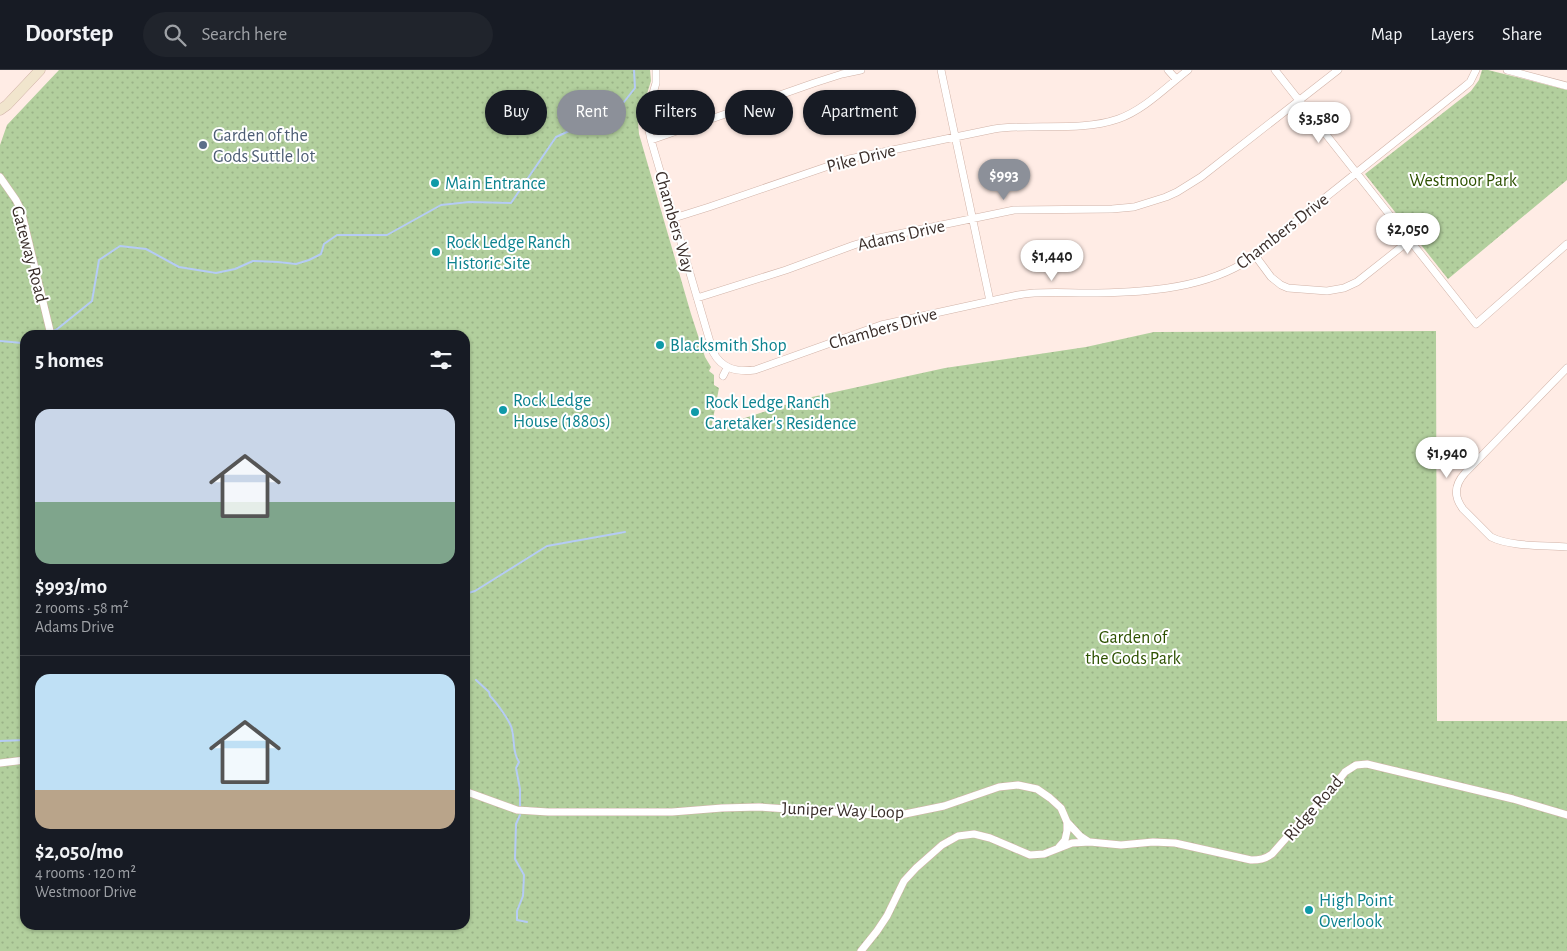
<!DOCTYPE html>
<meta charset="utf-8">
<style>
body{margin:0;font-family:"Alegreya Sans",sans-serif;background:#20242c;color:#f1f3f6;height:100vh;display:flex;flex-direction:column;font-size:19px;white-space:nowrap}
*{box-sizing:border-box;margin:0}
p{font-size:16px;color:#9ea1a6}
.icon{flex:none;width:28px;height:28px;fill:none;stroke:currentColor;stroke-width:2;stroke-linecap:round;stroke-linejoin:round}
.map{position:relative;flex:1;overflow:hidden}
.panel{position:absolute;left:20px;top:260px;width:450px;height:600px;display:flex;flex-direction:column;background:#171b24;border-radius:15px;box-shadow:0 1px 4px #0004}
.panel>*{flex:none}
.hud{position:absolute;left:485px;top:20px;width:475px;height:45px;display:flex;gap:10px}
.price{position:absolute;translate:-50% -42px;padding:0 11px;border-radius:18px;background:#fff;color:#222;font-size:16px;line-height:32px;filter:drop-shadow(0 1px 2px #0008)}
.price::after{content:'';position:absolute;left:50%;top:30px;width:15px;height:11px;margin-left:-8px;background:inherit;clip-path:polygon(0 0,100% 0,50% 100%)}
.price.selected{background:#8c9099;color:#fff}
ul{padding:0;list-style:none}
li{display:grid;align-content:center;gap:10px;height:265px;padding:0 15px}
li+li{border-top:1px solid #363941}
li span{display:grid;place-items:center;height:155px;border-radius:15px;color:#555}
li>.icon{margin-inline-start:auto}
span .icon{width:90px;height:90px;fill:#fffc;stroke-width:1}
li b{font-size:21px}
h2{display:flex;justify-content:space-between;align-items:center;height:60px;padding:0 15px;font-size:21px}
.chip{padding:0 18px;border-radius:22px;background:#171b24;box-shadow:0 1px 4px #0004;font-size:18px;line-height:45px}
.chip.selected{background:#8c9099;color:#fff}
header{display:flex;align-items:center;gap:30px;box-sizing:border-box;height:70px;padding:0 25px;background:#171b24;border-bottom:1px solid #363941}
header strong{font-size:24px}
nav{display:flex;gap:28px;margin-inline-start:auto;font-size:18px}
.search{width:350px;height:45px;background:#20242c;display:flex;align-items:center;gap:12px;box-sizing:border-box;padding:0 18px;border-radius:28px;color:#9ea1a6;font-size:19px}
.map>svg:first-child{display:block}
</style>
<header>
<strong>Doorstep</strong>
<div class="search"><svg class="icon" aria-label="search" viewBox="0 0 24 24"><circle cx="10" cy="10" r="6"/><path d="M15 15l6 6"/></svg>Search here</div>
<nav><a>Map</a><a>Layers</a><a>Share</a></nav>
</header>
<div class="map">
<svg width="1567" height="881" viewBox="0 0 1567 881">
<defs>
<pattern id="park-dots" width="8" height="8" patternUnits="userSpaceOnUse" patternTransform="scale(1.25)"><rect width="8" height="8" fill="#b2cf9d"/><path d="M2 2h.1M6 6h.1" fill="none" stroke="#9ab287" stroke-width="1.8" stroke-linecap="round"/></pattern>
</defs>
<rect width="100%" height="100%" fill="#ffece5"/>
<path fill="url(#park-dots)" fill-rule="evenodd" d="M59 0H650L651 11 638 52 639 64 691 244 705 287 711 297 709 301 714 305V315L719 318 711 359 788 334 789 332 945 298 1086 277 1154 262 1436 261 1437 651H1567V881H0V75L7 55ZM25 265H465V855H25Z
M1482 0H1488L1567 20V110L1448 209 1365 104 1471 21 1479 10Z"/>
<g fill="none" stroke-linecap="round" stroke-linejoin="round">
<path stroke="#b5cbf5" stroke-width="2" d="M37 265 56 260 92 231 99 190 120 176 146 179 179 197 216 203 235 199 253 191 278 192 296 194 309 190 321 184 324 174 337 165H387L441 135 469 132 511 133 556 67 593 50 624 32 635 18 634 0
M0 271 22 273 25 271
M465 524 475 521 547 476 625 462
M476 610 489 622 490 626C496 632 511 652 512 660 515 671 512 682 519 692L516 698 520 719V736
M0 671 25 670
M520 745 516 754 515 789 524 805 523 826 517 841V850L527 852"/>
<defs>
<path id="minor" d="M656 0V13L646 47 651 70 713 282C722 299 736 302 755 300L881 255 1018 225C1040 221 1064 223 1086 223 1137 223 1197 220 1242 194L1464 17 1470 12 1476 0
M941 0 990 231
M1168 0 1176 9
M1275 0 1476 254 1567 174
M1507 0 1567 16
M651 70 814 13 842 4 861 0
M0 107 16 130 21 140 51 265
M674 148 709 137 849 89 994 59C1034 53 1080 62 1118 49 1144 40 1166 17 1188 0
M1254 184 1271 207 1281 215 1288 218 1327 221 1344 218 1357 212 1410 170
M697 228 786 200 854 175 874 169 1014 140 1112 139 1134 137 1166 127 1177 122 1201 107 1338 0
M1567 298 1465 403C1455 414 1453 426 1463 439L1491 467C1511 477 1544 475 1567 477
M723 306 727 298
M0 693 25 690
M465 722 470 723 517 740 548 742H672L722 738 759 737 876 745H900L944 736 999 717 1018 715 1037 719 1050 728 1061 738 1067 752V761L1065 770 1059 777
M1067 752 1080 766 1089 772
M861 881 877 861 887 846 904 811 916 798 942 775 958 766 974 764 990 768 1030 785 1044 784 1072 773 1090 772 1121 775 1153 772 1175 773 1251 790C1260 790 1265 789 1272 784L1302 750 1329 723 1345 702 1356 695 1367 694 1513 729 1567 745"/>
<path id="secondary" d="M0 40 7 35 40 0"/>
</defs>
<use href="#minor" stroke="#d1b3a8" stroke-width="8"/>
<use href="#secondary" stroke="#d1b3a8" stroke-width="11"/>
<use href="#minor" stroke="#fff" stroke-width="7"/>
<use href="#secondary" stroke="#f1e5cd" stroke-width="10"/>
</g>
<circle fill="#5c6f8a" stroke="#fff" stroke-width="2" cx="203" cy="75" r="5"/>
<g fill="#0f9aa8" stroke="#fff" stroke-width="2">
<circle cx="435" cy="113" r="5"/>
<circle cx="436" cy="182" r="5"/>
<circle cx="660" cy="275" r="5"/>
<circle cx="503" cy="340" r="5"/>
<circle cx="695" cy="342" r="5"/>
<circle cx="1309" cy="840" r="5"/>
</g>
<g text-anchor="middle" stroke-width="4" stroke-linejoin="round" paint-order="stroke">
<g font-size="18" fill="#4e5e75" stroke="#fff" text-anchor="start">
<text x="213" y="71">Garden of the<tspan x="213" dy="21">Gods Suttle lot</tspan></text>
</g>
<g font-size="18" fill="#3a2e2a" stroke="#fff">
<text transform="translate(861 88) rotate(-14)" y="6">Pike Drive</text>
<text transform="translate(675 152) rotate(74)" y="6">Chambers Way</text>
<text transform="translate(1282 161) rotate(-38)" y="6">Chambers Drive</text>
<text transform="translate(901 165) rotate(-13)" y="6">Adams Drive</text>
<text transform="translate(30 184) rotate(75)" y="6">Gateway Road</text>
<text transform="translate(883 258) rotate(-16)" y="6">Chambers Drive</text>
<text transform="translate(1313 738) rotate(-49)" y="6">Ridge Road</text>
<text transform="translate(843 740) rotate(2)" y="6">Juniper Way Loop</text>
</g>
<g font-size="18" fill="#2d5100" stroke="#fff">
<text x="1463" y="116">Westmoor Park</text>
<text x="1133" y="573">Garden of<tspan x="1133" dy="21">the Gods Park</tspan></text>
</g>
<g font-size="18" fill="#0d838f" stroke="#fff" text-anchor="start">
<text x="445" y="119">Main Entrance</text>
<text x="446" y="178">Rock Ledge Ranch<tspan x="446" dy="21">Historic Site</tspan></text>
<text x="670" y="281">Blacksmith Shop</text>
<text x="513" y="336">Rock Ledge<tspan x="513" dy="21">House (1880s)</tspan></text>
<text x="705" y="338">Rock Ledge Ranch<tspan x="705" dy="21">Caretaker's Residence</tspan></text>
<text x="1319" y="836">High Point<tspan x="1319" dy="21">Overlook</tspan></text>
</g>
</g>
</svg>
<b class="price" style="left:1319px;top:74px">$3,580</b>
<b class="price selected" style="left:1004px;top:131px">$993</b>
<b class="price" style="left:1408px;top:185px">$2,050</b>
<b class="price" style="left:1052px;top:212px">$1,440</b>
<b class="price" style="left:1447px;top:409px">$1,940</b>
<div class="hud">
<a class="chip">Buy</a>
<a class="chip selected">Rent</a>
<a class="chip">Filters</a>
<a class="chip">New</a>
<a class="chip">Apartment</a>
</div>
<section class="panel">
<h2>5 homes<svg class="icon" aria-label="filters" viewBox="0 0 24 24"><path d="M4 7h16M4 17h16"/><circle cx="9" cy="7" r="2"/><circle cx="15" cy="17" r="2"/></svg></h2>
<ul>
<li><span style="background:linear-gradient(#c9d6e8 60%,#7fa58c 0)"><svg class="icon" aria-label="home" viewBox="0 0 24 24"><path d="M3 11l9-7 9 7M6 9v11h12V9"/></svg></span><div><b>$993/mo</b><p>2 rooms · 58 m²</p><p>Adams Drive</p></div></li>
<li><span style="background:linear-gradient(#bfe0f5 75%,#b9a48a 0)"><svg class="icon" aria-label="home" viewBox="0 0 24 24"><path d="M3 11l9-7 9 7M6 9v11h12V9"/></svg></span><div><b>$2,050/mo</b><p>4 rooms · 120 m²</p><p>Westmoor Drive</p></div></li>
</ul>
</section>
</div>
